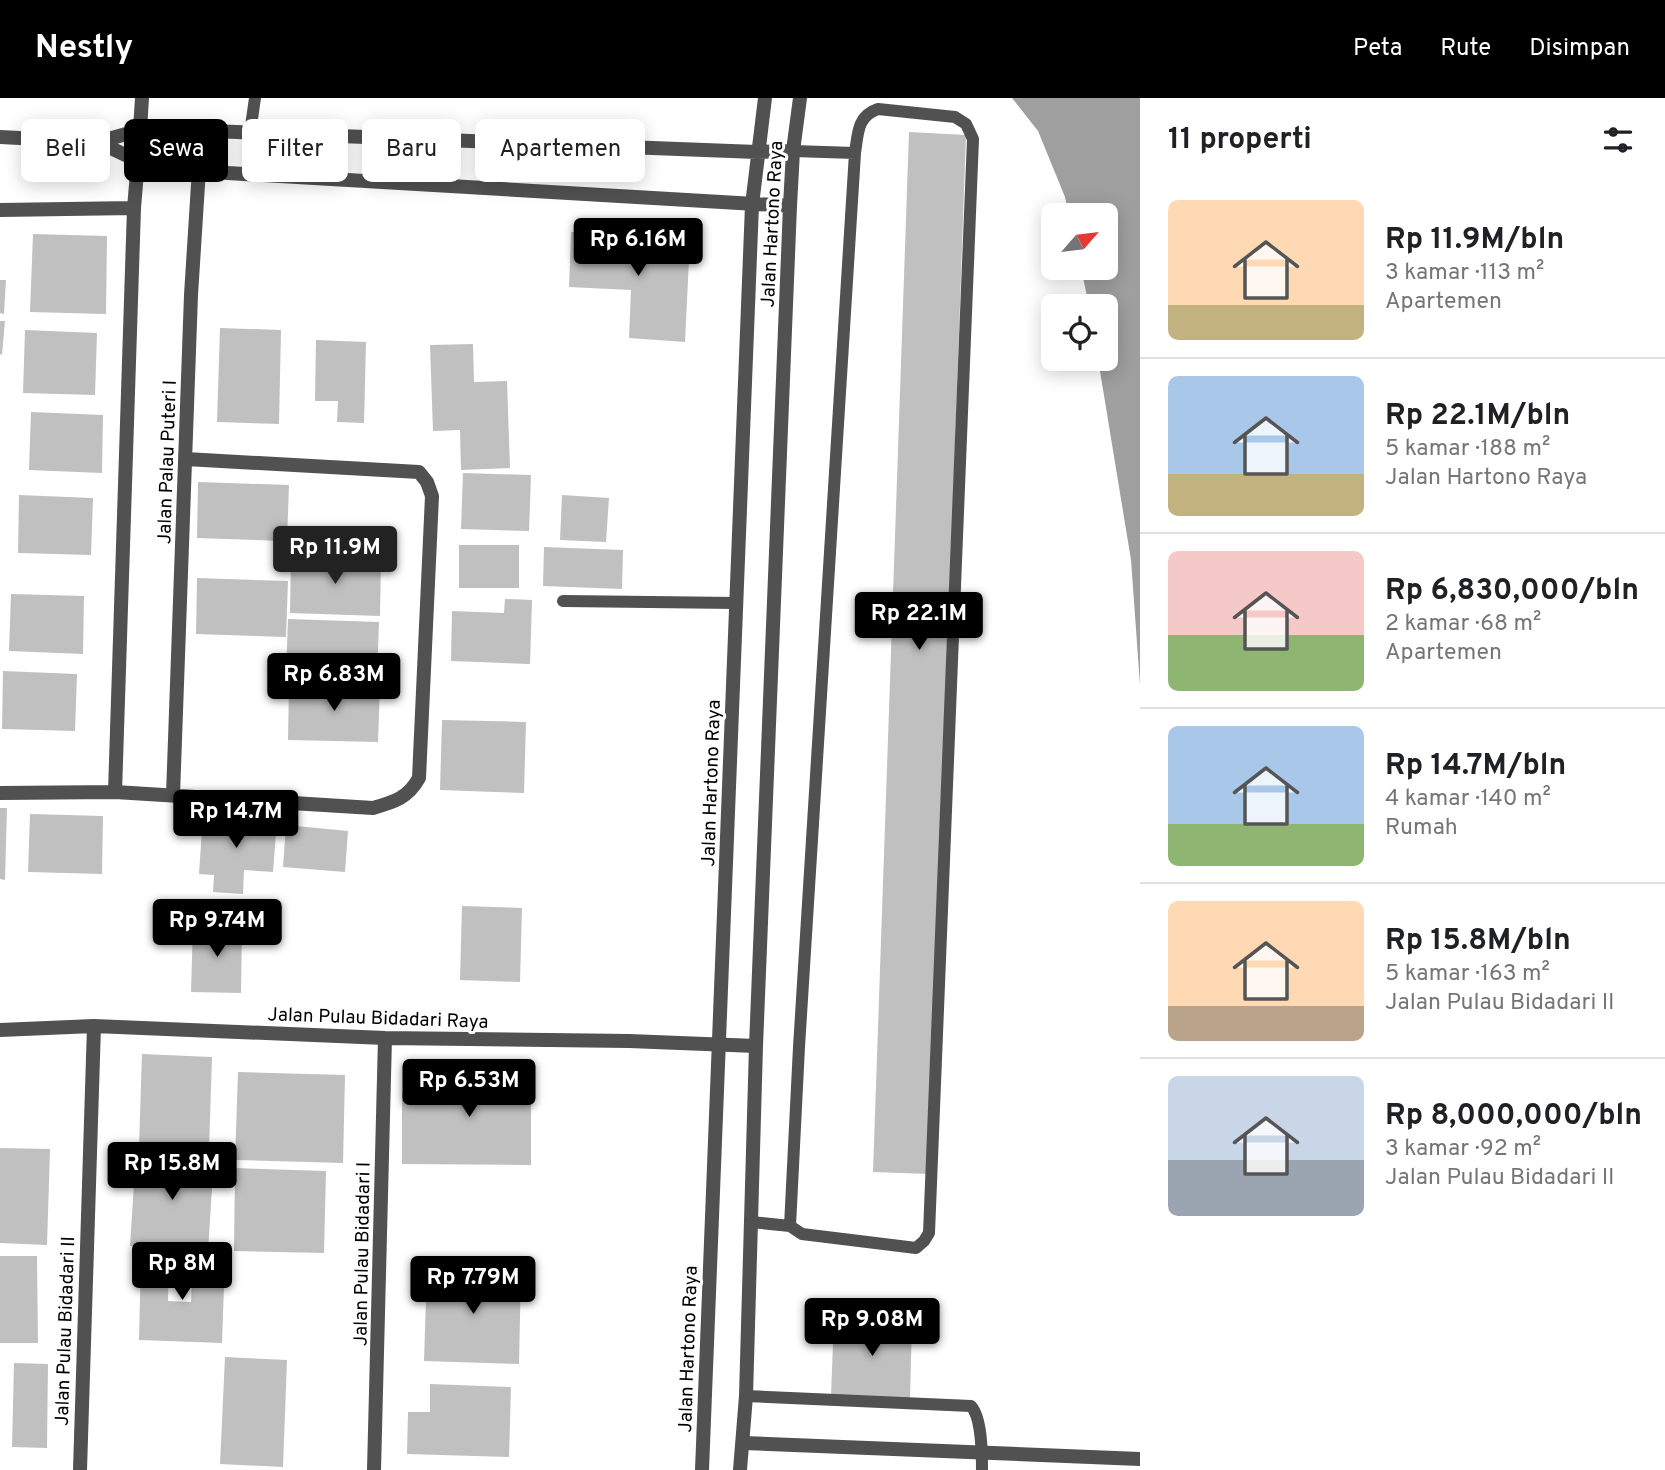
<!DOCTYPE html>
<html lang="id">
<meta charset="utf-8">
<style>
body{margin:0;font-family:Overpass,sans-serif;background:#f2f2f2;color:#202124;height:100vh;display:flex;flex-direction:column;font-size:26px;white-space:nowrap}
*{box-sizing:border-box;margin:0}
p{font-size:23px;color:#757577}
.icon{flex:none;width:38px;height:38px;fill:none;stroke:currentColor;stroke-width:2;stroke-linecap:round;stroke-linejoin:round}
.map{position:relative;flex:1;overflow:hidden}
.side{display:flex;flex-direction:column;background:#fff;width:525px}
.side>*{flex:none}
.top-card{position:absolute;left:21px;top:21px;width:665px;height:63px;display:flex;gap:14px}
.needle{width:46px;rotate:62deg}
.tools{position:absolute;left:1041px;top:105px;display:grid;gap:14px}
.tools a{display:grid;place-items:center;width:77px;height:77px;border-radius:10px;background:#fff;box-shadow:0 4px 18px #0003;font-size:35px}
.price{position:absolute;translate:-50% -60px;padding:0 16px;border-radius:7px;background:#000;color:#fff;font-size:23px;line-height:46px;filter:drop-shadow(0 2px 4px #0008)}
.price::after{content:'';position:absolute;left:50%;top:42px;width:21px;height:16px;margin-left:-10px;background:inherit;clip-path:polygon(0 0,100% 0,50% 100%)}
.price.on{background:#222;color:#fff}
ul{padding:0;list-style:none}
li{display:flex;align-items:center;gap:21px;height:175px;padding:0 28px}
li+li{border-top:2px solid #e0e0e0}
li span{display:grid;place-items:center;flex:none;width:196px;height:140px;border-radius:10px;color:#555}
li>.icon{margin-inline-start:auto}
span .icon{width:84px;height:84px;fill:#fffc;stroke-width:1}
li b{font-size:30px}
h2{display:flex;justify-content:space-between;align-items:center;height:84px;padding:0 28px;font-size:30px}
.chip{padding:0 24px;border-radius:10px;background:#fff;box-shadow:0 4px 18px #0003;font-size:24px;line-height:63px}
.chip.on{background:#000;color:#fff}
header{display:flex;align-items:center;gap:42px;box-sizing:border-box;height:98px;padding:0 35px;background:#000;color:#fff}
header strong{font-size:33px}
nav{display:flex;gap:38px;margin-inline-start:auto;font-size:24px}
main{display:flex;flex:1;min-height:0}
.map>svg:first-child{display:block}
</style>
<header>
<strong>Nestly</strong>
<nav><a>Peta</a><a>Rute</a><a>Disimpan</a></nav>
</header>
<main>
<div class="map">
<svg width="1140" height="1372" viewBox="0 0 1140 1372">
<rect width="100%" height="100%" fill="#fff"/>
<path fill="#9f9f9f" d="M1012 0H1140V587L1131 462 1098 261H1106V208H1089L1081 170H1106V117H1069L1065 99 1038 33Z"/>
<path fill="#c0c0c0" d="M909 34 966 37 929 1076 873 1074Z
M571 134 690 141 685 244 629 240 631 192 569 189Z
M33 136 107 138 106 216 30 214Z
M0 182H6L4 216 0 215Z
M0 223H5L2 257 0 256Z
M220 230 281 232 279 326 217 324Z
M25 232 97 235 95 297 23 295Z
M316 242 366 244 364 325 337 324 338 303H315Z
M473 246 474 284 507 283 510 370 461 372 460 332 433 333 430 247Z
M31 314 103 317 102 375 29 372Z
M463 375 531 377 529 433 461 431Z
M198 384 289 387 287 443 197 440Z
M19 397 93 400 91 457 18 455Z
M562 397 609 400 606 444 560 442Z
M459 447H519V490H459Z
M544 449 623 452 622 491 543 488Z
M291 459 381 462 380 518 290 515Z
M197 480 288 483 286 539 196 536Z
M11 496 84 498 83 556 9 553Z
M505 501 532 502 530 566 451 563 452 513 504 515Z
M288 521 379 524 377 580 286 577Z
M3 573 77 576 75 633 2 631Z
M289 585 380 588 378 644 288 642Z
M442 622 526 624 524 695 440 692Z
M0 710H7L5 782 0 781Z
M30 716 103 718 102 776 28 774Z
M203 716 277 722 273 774 244 772 243 796 213 794 214 777 199 776Z
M286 727 348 733 345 774 283 769Z
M462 808 522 810 520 884 460 882Z
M193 826 242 827 241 895 191 894Z
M142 956 212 959 209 1052 139 1049Z
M427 971 531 972V1067L402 1066V995H427Z
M238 974 345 977 343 1065 235 1062Z
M0 1050 50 1051 47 1147 0 1145Z
M136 1054 214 1059 208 1153 130 1148Z
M235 1070 326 1073 324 1155 234 1153Z
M141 1157 169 1158 168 1203 191 1204 193 1159 225 1160 222 1245 139 1242Z
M0 1158H37L38 1245H0Z
M427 1169 521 1172 519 1266 424 1263Z
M834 1219 912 1222 910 1301 831 1298Z
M225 1259 287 1262 283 1369 220 1366Z
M14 1265 48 1266 47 1350 12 1349Z
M430 1286 511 1289 509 1359 407 1356 408 1314H430Z"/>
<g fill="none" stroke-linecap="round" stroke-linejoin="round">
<path stroke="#515151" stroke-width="12" d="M878 11 955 19 966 26 973 41 929 1135 924 1143 916 1150 802 1136 790 1128 799 949 855 55C858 36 857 18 878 11Z
M250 35 255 0
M793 53 855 55
M563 503 736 505
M751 1124 790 1128
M746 1298 971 1308C982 1320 982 1356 982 1372"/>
<path stroke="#515151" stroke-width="14" d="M0 39 98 44 140 32
M98 44 138 63 134 110 115 694
M0 112 134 110
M0 695 115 694 373 710C394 704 408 700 419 680L432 398 427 384 419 374 186 361
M173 697 191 197 199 71
M0 932 94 928 385 940 629 943 756 948
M80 1372 94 928
M374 1372 385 940"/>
<path stroke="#515151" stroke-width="14" d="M142 0 138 63 228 75 790 108
M140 32H184L757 54 793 53
M199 71 203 33
M744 1345 1140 1361
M702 1372 752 107 765 0
M740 1372 746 1298 756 948 790 108 793 53 800 0"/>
</g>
<g text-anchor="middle" stroke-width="6" stroke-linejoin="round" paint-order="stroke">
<g font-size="19" fill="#000" stroke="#fff">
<text transform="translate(771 126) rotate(-87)" y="7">Jalan Hartono Raya</text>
<text transform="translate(166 364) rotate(-88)" y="7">Jalan Palau Puteri I</text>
<text transform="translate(710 685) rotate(-88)" y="7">Jalan Hartono Raya</text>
<text transform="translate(378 919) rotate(2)" y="7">Jalan Pulau Bidadari Raya</text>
<text transform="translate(361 1156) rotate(-89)" y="7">Jalan Pulau Bidadari I</text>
<text transform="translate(64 1233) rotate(-88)" y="7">Jalan Pulau Bidadari II</text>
<text transform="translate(687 1251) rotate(-88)" y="7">Jalan Hartono Raya</text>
</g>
</g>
</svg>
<div class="tools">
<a><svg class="needle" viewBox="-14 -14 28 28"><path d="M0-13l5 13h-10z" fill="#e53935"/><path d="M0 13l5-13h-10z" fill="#757577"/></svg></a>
<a><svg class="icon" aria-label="locate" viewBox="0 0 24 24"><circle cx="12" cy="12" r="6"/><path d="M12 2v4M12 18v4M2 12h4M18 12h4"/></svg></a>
</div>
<b class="price" style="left:638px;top:180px">Rp 6.16M</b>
<b class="price on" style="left:335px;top:488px">Rp 11.9M</b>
<b class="price" style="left:919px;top:554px">Rp 22.1M</b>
<b class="price" style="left:334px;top:615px">Rp 6.83M</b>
<b class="price" style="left:236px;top:752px">Rp 14.7M</b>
<b class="price" style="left:217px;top:861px">Rp 9.74M</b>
<b class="price" style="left:469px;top:1021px">Rp 6.53M</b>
<b class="price" style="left:172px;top:1104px">Rp 15.8M</b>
<b class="price" style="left:182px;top:1204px">Rp 8M</b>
<b class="price" style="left:473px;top:1218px">Rp 7.79M</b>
<b class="price" style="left:872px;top:1260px">Rp 9.08M</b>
<div class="top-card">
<a class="chip">Beli</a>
<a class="chip on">Sewa</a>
<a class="chip">Filter</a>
<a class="chip">Baru</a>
<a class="chip">Apartemen</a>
</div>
</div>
<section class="side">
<h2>11 properti<svg class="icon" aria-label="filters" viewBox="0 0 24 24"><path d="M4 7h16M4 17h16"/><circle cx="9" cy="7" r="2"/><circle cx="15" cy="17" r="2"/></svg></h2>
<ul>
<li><span style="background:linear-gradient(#ffd9b3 75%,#c2b280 0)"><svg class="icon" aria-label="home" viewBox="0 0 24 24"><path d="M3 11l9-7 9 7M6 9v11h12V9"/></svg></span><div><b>Rp 11.9M/bln</b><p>3 kamar · 113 m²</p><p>Apartemen</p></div></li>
<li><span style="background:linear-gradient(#a9c7e8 70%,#c2b280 0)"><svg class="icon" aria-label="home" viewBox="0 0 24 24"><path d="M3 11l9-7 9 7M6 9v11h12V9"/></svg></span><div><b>Rp 22.1M/bln</b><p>5 kamar · 188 m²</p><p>Jalan Hartono Raya</p></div></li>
<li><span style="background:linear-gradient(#f6c9c9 60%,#8fb573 0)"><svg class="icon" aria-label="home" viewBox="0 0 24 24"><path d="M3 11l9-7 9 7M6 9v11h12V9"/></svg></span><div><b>Rp 6,830,000/bln</b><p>2 kamar · 68 m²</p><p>Apartemen</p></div></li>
<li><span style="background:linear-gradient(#a9c7e8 70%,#8fb573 0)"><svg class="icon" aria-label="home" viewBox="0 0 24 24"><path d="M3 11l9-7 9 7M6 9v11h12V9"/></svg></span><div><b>Rp 14.7M/bln</b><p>4 kamar · 140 m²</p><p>Rumah</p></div></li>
<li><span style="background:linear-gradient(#ffd9b3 75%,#b9a48a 0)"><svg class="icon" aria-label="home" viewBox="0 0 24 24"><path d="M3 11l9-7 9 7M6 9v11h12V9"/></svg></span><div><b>Rp 15.8M/bln</b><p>5 kamar · 163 m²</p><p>Jalan Pulau Bidadari II</p></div></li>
<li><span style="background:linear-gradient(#c9d6e8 60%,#9aa5b1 0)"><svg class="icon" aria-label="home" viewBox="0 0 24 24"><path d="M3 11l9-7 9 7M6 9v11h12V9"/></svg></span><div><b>Rp 8,000,000/bln</b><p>3 kamar · 92 m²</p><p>Jalan Pulau Bidadari II</p></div></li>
</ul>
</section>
</main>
